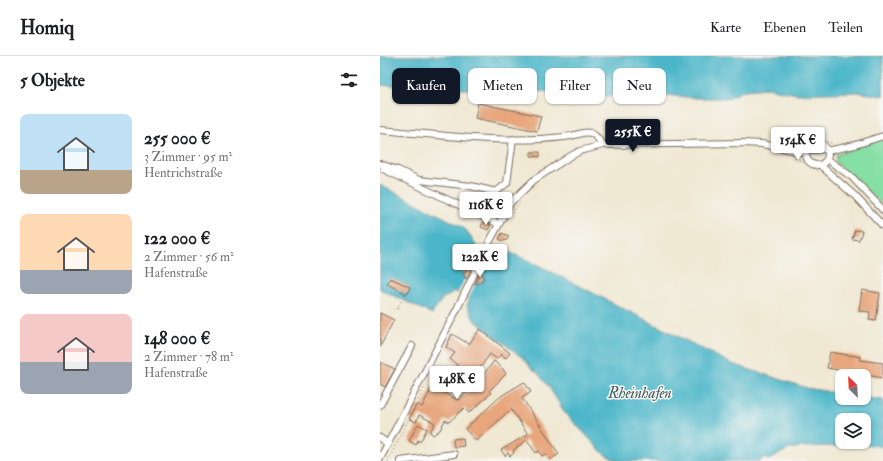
<!DOCTYPE html>
<html lang="de">
<meta charset="utf-8">
<style>
body{margin:0;font-family:"IM FELL Double Pica",serif;background:#f2f2f2;color:#202124;height:100vh;display:flex;flex-direction:column;font-size:15px;white-space:nowrap}
*{box-sizing:border-box;margin:0}
p{font-size:13px;color:#757577}
.icon{flex:none;width:22px;height:22px;fill:none;stroke:currentColor;stroke-width:2;stroke-linecap:round;stroke-linejoin:round}
.map{position:relative;flex:1;overflow:hidden}
.side{display:flex;flex-direction:column;background:#fff;width:380px}
.side>*{flex:none}
.hud{position:absolute;left:12px;top:12px;width:380px;height:36px;display:flex;gap:8px}
.needle{width:26px;rotate:336deg}
.controls{position:absolute;left:455px;top:313px;display:grid;gap:8px}
.controls a{display:grid;place-items:center;width:36px;height:36px;border-radius:8px;background:#fff;box-shadow:0 1px 3px #0004;font-size:20px}
.price{position:absolute;translate:-50% -34px;padding:0 9px;border-radius:4px;background:#fff;color:#222;font-size:13px;line-height:26px;filter:drop-shadow(0 1px 2px #0008)}
.price::after{content:'';position:absolute;left:50%;top:24px;width:12px;height:9px;margin-left:-6px;background:inherit;clip-path:polygon(0 0,100% 0,50% 100%)}
.price.current{background:#111827;color:#fff}
ul{padding:0;list-style:none}
li{display:flex;align-items:center;gap:12px;height:100px;padding:0 20px}
li span{display:grid;place-items:center;flex:none;width:112px;height:80px;border-radius:8px;color:#555}
li>.icon{margin-inline-start:auto}
span .icon{width:48px;height:48px;fill:#fffc;stroke-width:1}
li b{font-size:17px}
h2{display:flex;justify-content:space-between;align-items:center;height:48px;padding:0 20px;font-size:17px}
.chip{padding:0 14px;border-radius:8px;background:#fff;box-shadow:0 1px 3px #0004;font-size:14px;line-height:36px}
.chip.current{background:#111827;color:#fff}
header{display:flex;align-items:center;gap:24px;box-sizing:border-box;height:56px;padding:0 20px;background:#fff;border-bottom:1px solid #e0e0e0}
header strong{font-size:19px}
nav{display:flex;gap:22px;margin-inline-start:auto;font-size:14px}
main{display:flex;flex:1;min-height:0}
.map>svg:first-child{display:block}
</style>
<header>
<strong>Homiq</strong>
<nav><a>Karte</a><a>Ebenen</a><a>Teilen</a></nav>
</header>
<main>
<section class="side">
<h2>5 Objekte<svg class="icon" aria-label="filters" viewBox="0 0 24 24"><path d="M4 7h16M4 17h16"/><circle cx="9" cy="7" r="2"/><circle cx="15" cy="17" r="2"/></svg></h2>
<ul>
<li><span style="background:linear-gradient(#bfe0f5 70%,#b9a48a 0)"><svg class="icon" aria-label="home" viewBox="0 0 24 24"><path d="M3 11l9-7 9 7M6 9v11h12V9"/></svg></span><div><b>255 000 €</b><p>3 Zimmer · 95 m²</p><p>Hentrichstraße</p></div></li>
<li><span style="background:linear-gradient(#ffd9b3 70%,#9aa5b1 0)"><svg class="icon" aria-label="home" viewBox="0 0 24 24"><path d="M3 11l9-7 9 7M6 9v11h12V9"/></svg></span><div><b>122 000 €</b><p>2 Zimmer · 56 m²</p><p>Hafenstraße</p></div></li>
<li><span style="background:linear-gradient(#f6c9c9 60%,#9aa5b1 0)"><svg class="icon" aria-label="home" viewBox="0 0 24 24"><path d="M3 11l9-7 9 7M6 9v11h12V9"/></svg></span><div><b>148 000 €</b><p>2 Zimmer · 78 m²</p><p>Hafenstraße</p></div></li>
</ul>
</section>
<div class="map">
<svg width="503" height="405" viewBox="0 0 503 405">
<rect width="100%" height="100%" fill="#f6f6f2"/>
<filter id="ink" filterUnits="userSpaceOnUse"><feTurbulence type="fractalNoise" baseFrequency=".025" numOctaves="2"/><feDisplacementMap in="SourceGraphic" scale="8" xChannelSelector="R" yChannelSelector="G"/><feConvolveMatrix kernelMatrix="1 2 1 2 8 2 1 2 1" color-interpolation-filters="sRGB"/></filter>
<filter id="wash" filterUnits="userSpaceOnUse"><feTurbulence type="fractalNoise" baseFrequency=".012" numOctaves="4" result="noise"/><feDisplacementMap in="SourceGraphic" scale="16" xChannelSelector="R" yChannelSelector="G"/><feGaussianBlur stdDeviation="0.9" result="paint"/><feColorMatrix in="noise" values="0 0 0 0 0 0 0 0 0 0 0 0 0 0 0 0 0 1.4 0 .05"/><feComposite in="paint" operator="in"/></filter>
<g filter="url(#wash)">
<rect width="100%" height="100%" fill="#f0e8d3"/>
<path fill="#86e0a6" stroke="#608562" d="M503 82V149L456 107V99Z"/>
<path fill="#4cb6c9" stroke="#447074" fill-rule="evenodd" d="M0 0H503V40L477 36 417 38 387 32 365 34 347 42H316L286 39 213 40 206 36 126 35 0 29Z
M0 129 81 170 87 175 96 189 94 193 112 202 114 198 131 197 158 209 352 308 427 332 462 338V342L484 341 503 344V391L492 389 421 391 409 393 388 404 385 401 379 405H242L233 403 224 398 185 357 169 331 156 315 153 314 144 303 94 264 87 249 90 243 73 235 70 239 63 242 52 258 0 233ZM462 364H484V386H462Z"/>
<path fill="#f0e8d3" d="M99 193 110 198 85 249 87 244 77 239Z"/>
<g id="blocks">
<path fill="#e7a67b" d="M98 47 161 60 157 75 95 62Z
M151 96H160V101L151 100Z
M103 166 111 169 108 174 101 171Z
M475 174 482 175 479 184 472 183Z
M122 177 129 180 127 184 123 185 119 183Z
M92 212 86 223 83 218 86 213Z
M100 216 104 221 101 226 95 228Z
M10 222 30 231 27 238 7 228Z
M482 234 500 237 496 265 489 264 490 256 479 255Z
M0 257 14 264 0 291Z
M100 273 130 297 126 302 121 298 117 303 110 298 93 322 87 318 85 319 82 315V313L70 303 75 297 66 291 72 278 89 288Z
M450 296 481 301 480 304 503 307V322L447 312Z
M114 305 123 313 126 318 109 335 111 337 89 357 84 352 69 366 65 364 60 374 53 379 50 376 55 367 39 359 36 366 29 363 37 348 42 351 52 331 78 344 97 327Z
M0 306 15 313 5 331 0 328Z
M59 317 64 319 61 326 55 324Z
M144 326 151 336 142 342 179 398 170 404 166 398 162 400 159 395 156 397 147 384 135 393 133 395 134 397 130 400 128 397 125 400 121 394 148 378 131 353 96 385 85 373 121 340Z
M38 368 47 373 40 386 38 384 36 389 29 385Z
M83 382 84 390 74 391 73 383Z"/>
</g>
</g>
<g filter="url(#ink)">
<use href="#blocks" fill-opacity="0" stroke="#7a6c5d" stroke-width="1"/>
<g fill="none" stroke-linecap="round" stroke-linejoin="round">
<defs>
<path id="minor" d="M0 74C61 79 123 88 184 81 205 79 208 68 223 89
M426 98a11 11 0 1 1 22 0a11 11 0 1 1-22 0Z
M427 94 446 93
M447 95 475 89 503 80
M451 106 472 121 503 154
M0 108 18 114 39 124 91 130 116 136 127 127 133 83
M440 109 475 140 503 170
M3 113 119 168
M0 349 32 290
M0 382 8 388
M0 403 77 253 111 183 131 146 154 124 189 101 200 95 223 89 363 87 382 88 426 97
M20 405 74 398"/>
</defs>
<use href="#minor" stroke="#7a6c5d" stroke-width="8"/>
<path stroke="#7a6c5d" stroke-width="1" stroke-dasharray="1 3" stroke-linecap="butt" d="M419 89C437 72 437 82 454 88
M411 100 416 102V100
M416 102 439 116
M132 157 141 145
M17 253 26 237
M8 405 47 326"/>
<use href="#minor" stroke="#fff" stroke-width="6"/>
</g>
</g>
<g text-anchor="middle" stroke-width="3" stroke-linejoin="round" paint-order="stroke">
<g font-size="15" font-style="italic" fill="#415b5a" stroke="#f6f6f2">
<text x="260" y="342">Rheinhafen</text>
</g>
</g>
</svg>
<div class="controls">
<a><svg class="needle" viewBox="-14 -14 28 28"><path d="M0-13l5 13h-10z" fill="#e53935"/><path d="M0 13l5-13h-10z" fill="#757577"/></svg></a>
<a><svg class="icon" aria-label="layers" viewBox="0 0 24 24"><path d="M12 4l9 5-9 5-9-5zM3 14l9 5 9-5"/></svg></a>
</div>
<b class="price current" style="left:253px;top:97px">255K €</b>
<b class="price" style="left:418px;top:105px">154K €</b>
<b class="price" style="left:106px;top:170px">116K €</b>
<b class="price" style="left:100px;top:222px">122K €</b>
<b class="price" style="left:77px;top:344px">148K €</b>
<div class="hud">
<a class="chip current">Kaufen</a>
<a class="chip">Mieten</a>
<a class="chip">Filter</a>
<a class="chip">Neu</a>
</div>
</div>
</main>
